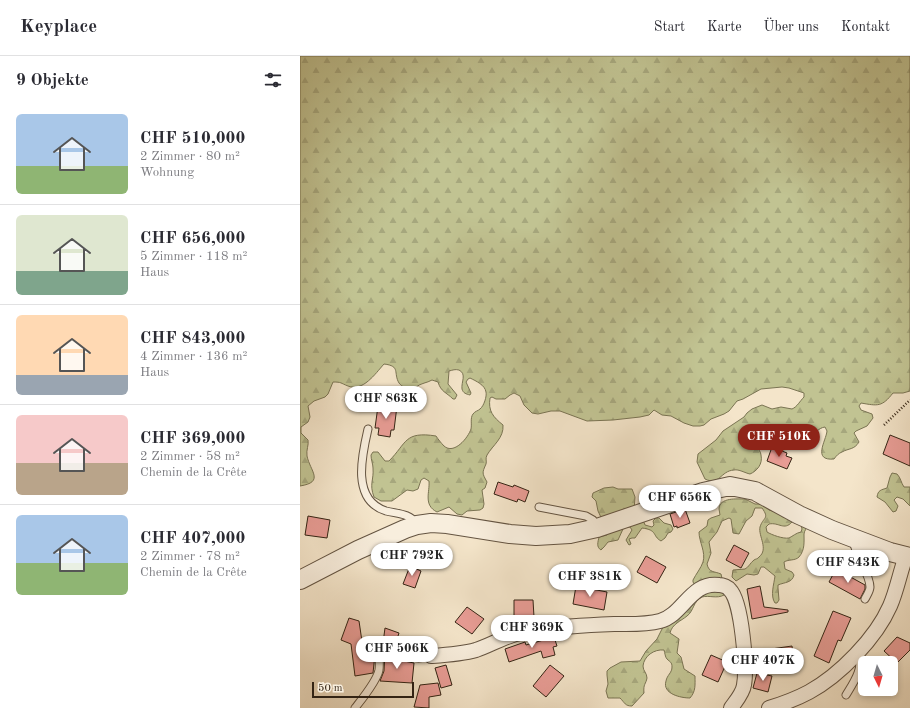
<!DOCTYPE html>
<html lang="de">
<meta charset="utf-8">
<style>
body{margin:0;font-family:"Old Standard TT",serif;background:#f7f7f7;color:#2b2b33;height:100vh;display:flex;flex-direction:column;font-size:15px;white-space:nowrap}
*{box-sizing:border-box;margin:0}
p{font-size:13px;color:#7c7c81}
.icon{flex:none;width:22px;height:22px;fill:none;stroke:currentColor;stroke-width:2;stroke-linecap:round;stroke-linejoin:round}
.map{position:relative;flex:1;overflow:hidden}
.drawer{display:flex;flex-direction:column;background:#fff;width:300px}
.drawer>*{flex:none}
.needle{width:26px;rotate:175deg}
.buttons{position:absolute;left:558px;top:600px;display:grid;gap:8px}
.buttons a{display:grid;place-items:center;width:40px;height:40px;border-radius:6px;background:#fff;box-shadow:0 2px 6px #0003;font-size:20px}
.scale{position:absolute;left:12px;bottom:10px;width:102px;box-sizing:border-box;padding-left:4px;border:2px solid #342414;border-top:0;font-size:11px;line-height:14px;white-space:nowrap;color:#342414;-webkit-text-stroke:3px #f8eedd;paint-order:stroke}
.price{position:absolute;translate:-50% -34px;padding:0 9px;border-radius:14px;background:#fff;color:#222;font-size:13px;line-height:26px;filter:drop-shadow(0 1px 2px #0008)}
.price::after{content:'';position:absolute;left:50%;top:24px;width:12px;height:9px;margin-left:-6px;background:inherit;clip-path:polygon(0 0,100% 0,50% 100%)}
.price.current{background:#8f2418;color:#fff}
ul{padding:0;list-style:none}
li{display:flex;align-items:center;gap:12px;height:100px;padding:0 16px}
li+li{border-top:1px solid #e1e1e2}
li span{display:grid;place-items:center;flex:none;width:112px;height:80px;border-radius:6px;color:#555}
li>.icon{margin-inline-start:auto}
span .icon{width:48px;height:48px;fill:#fffc;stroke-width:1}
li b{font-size:17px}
h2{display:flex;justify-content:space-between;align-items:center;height:48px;padding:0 16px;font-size:17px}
header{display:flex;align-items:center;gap:24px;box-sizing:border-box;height:56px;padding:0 20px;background:#fff;border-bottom:1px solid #e1e1e2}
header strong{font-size:19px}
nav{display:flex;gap:22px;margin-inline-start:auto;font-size:14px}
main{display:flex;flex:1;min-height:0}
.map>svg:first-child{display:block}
</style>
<header>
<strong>Keyplace</strong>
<nav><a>Start</a><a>Karte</a><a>Über uns</a><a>Kontakt</a></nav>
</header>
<main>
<section class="drawer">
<h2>9 Objekte<svg class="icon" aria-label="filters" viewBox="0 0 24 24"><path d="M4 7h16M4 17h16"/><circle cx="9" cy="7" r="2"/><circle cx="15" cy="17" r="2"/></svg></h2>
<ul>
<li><span style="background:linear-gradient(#a9c7e8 65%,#8fb573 0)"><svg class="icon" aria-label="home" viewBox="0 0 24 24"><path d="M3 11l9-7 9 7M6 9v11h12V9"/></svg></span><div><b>CHF 510,000</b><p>2 Zimmer · 80 m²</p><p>Wohnung</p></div></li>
<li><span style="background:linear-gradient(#dfe7d0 70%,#7fa58c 0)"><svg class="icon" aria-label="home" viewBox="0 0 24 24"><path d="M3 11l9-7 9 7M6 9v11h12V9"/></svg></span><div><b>CHF 656,000</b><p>5 Zimmer · 118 m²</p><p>Haus</p></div></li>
<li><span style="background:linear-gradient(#ffd9b3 75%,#9aa5b1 0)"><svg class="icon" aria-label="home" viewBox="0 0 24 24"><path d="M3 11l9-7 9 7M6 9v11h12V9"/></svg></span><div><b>CHF 843,000</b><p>4 Zimmer · 136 m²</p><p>Haus</p></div></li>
<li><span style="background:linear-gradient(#f6c9c9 60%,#b9a48a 0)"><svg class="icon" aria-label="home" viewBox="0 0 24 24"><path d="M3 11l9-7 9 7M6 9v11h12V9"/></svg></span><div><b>CHF 369,000</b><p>2 Zimmer · 58 m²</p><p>Chemin de la Crête</p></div></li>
<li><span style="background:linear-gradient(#a9c7e8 60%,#8fb573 0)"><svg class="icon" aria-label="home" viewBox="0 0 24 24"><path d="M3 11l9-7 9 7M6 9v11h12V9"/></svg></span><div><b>CHF 407,000</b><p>2 Zimmer · 78 m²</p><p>Chemin de la Crête</p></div></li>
</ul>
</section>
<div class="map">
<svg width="610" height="652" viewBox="0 0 610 652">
<defs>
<pattern id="forest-firs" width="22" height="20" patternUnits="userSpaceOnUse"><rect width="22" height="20" fill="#c1c392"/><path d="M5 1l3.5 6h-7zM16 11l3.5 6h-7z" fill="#a6a77d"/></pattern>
</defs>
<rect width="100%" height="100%" fill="#f4e5ca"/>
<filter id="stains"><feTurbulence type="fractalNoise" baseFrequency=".005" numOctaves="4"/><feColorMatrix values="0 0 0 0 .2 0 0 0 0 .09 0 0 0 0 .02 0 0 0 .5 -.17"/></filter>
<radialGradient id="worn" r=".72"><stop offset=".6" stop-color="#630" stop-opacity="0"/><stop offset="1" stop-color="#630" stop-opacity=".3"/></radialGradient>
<path fill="url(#forest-firs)" stroke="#7a7453" d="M0 0H610V335L603 337H593C582 351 578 350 561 347L559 350 561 354 572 358 573 362 567 370 556 375 554 377 559 386C554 394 549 392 542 396 539 397 536 400 534 403 512 405 526 385 527 375L525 371C518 372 517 377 511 378 502 380 496 376 488 376L485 378 484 387C475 390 469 383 459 387L457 390C458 393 461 396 461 399 463 408 457 415 450 418 445 417 439 413 434 414 420 415 420 430 405 423L397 406 398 398 416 384 423 375 444 361 447 357 452 353 462 349 472 353 481 351 492 353C497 351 500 345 504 341V337L489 332 482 331 461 333 443 343 437 345 429 355 424 358 411 363 404 369 400 370H393L384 367 371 360 362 359 354 354 349 359 340 361 313 364 287 365 260 355H251L238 358 232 357 224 349 220 340 214 337 210 339 205 343H196L192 341 190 342C188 355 193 361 203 369 204 382 193 389 187 399 185 403 187 405 186 408 182 417 182 417 187 426L185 432 182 434 184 448 183 452 180 454 167 455 162 459 157 458 149 451 137 456C123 449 130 436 129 425L124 422 121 424 118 433 113 435 107 434 92 445H81L74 441C69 428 74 424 73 412 73 408 71 404 71 399L73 396H78L85 405H89C107 387 104 375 136 380 138 383 141 387 144 390 154 399 168 382 171 373 172 368 170 362 173 358 175 355 178 355 180 353 184 350 187 340 186 336 185 329 176 325 170 322L168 323 166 326 171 337 170 339C166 338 163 337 162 333 161 326 167 318 159 314 155 313 153 314 149 315L148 328 157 339 155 343H153C146 336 141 336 138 326L132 324C127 327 121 327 116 331L117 339 115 344 111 345 106 341 108 337C107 332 102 331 99 327 93 317 101 310 84 308 75 318 63 336 48 330 40 327 42 326 33 326L28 338 25 341 14 345 8 350 10 361 8 366 1 371V377L8 384C9 389 6 394 7 400 10 415 25 426 0 430Z
M592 417 597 418C601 422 601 427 604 431H610V450L603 443 597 441 594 444 598 450 596 455 593 456 585 446 577 441C578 434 581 434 587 432L590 421Z
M313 431 318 433H332L335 441 334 455 343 464 345 469 352 471 354 469 353 465 356 462H359L364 467 371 469 373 473 371 476 368 477 365 482 361 485C352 480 358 474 342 472L335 482H332L329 483 331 488 329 489 326 484 332 474 330 471H325L323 473 318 484 308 486 304 491 301 494C296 491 298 486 299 481L307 479 308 476 298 455 296 445 292 441 293 437 304 432Z
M445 443 455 448H462L469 454 476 456 483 461H489L492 466C484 475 479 466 469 468L466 471 467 476C472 479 483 483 489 482 493 480 496 477 501 476L502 473 501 469H508C507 472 504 475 504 478 504 486 505 494 499 501 495 505 489 503 484 506L485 513 492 516 494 519C492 527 485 526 478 529V532L479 544 477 547H475C470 540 474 528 475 520L464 511H461L458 518 454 519 447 518 436 525 432 521 433 514 445 513C449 511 450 507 454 504 455 503 458 503 459 501 469 493 458 480 460 471 463 461 470 463 462 452H455L452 460 446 465 439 478 433 477 431 463 429 462 422 465 417 476 409 486 411 497 407 508C409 517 414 515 421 518L425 535 424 539C417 543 409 539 402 541 393 545 394 555 387 560 381 565 372 568 370 577L379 583 377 597 381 601 384 613 395 620C395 629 396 635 390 642 381 642 362 638 366 625 367 619 372 617 372 611 372 606 370 606 367 603 365 601 365 597 364 594 354 593 344 600 343 610 343 615 347 617 347 622 346 628 343 628 344 637L332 650C325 650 325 647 320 642H308L306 635 308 628 307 619V615L310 612 321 606 340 605 346 595 357 583 362 573 396 531 393 526V524C396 518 401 512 403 506 406 496 399 486 399 476L407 470 408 464 411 462 420 459C420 457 419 455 419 453 419 441 438 443 445 443Z"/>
<path fill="#e99d96" stroke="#342414" d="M85 348 97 350 94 374H91L90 381 78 379 79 372H75L78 350 85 351Z
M590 379 610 387V410L583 398Z
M472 391 487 397 486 400 492 402 487 413 467 405Z
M198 426 213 431 214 429 229 435 225 446 218 443 217 446 194 438Z
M385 453 390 467 377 472V470L374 471 370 458Z
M8 460 30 464 27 482 5 479Z
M434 489 449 497 441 512 426 504Z
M346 500 366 511 357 527 337 516Z
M110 510 121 515 115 532 103 528Z
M536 513 565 529V533L560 543 529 526Z
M276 530 307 536 304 554 273 548Z
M460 530 464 551 488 554V556L452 563 447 533Z
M214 544H233L234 561 214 562Z
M167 551 184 563 172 578 155 566Z
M533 555 551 562 541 585 538 584 529 607 514 600Z
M49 562 59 565 64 599 75 598 73 617 55 620 51 588 41 584Z
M85 572 99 577 95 589 83 587Z
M254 581 257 590 253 591 255 599 243 602 241 595 209 606 205 593 225 586 226 589Z
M597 581 610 587V594L597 607 584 595Z
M492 590 494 607 473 610 471 593Z
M85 596 94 599V603L114 607 112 627 80 625 84 615Z
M411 599 427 606 418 626 402 619Z
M146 609 152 629 141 632 135 612Z
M250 609 264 620 246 641 233 630Z
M457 617 472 620 468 636 453 632Z
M138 627 141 639 129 641V652L114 651 120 629Z"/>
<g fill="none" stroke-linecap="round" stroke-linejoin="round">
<defs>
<path id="service" d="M68 373C62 399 51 444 86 455 98 458 109 457 117 468
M239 451 286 460 293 464 298 471
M553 484C555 499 570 518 570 531 570 535 567 539 565 543
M546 639C552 629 567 608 556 598
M55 652C62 643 77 625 79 614 80 607 78 599 81 592 91 589 99 598 108 600 117 603 123 602 131 600"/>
<path id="minor" d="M131 600C146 599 162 598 176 594 188 590 198 584 210 580 219 576 229 575 239 574 264 570 289 569 314 568 329 568 345 569 360 565 383 559 391 525 419 529 423 529 428 531 430 534 442 546 447 612 444 629 443 637 436 645 431 652
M469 652C482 648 496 643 509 636 540 619 576 582 590 550 597 534 600 516 606 500"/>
<path id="tertiary" d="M0 524 58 494 105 473 117 469 131 467 147 468 210 478 236 480 270 478 297 472 403 436 430 430 455 435 499 459 532 474 590 496 610 501"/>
</defs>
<use href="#service" stroke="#645442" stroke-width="9"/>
<use href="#minor" stroke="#645442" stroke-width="16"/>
<use href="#tertiary" stroke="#645442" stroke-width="20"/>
<path stroke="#342414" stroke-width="2.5" stroke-dasharray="1 2" stroke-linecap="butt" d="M584 369 610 344"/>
<use href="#service" stroke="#f8eedd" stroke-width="7"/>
<use href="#minor" stroke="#f8eedd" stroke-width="14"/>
<use href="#tertiary" stroke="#f8eedd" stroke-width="18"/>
</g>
<rect width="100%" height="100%" filter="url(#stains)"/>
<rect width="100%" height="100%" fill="url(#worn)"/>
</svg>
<div class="buttons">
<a><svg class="needle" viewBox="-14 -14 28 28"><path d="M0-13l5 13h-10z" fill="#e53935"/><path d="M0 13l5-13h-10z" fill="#7c7c81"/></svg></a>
</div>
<div class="scale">50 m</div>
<b class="price" style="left:86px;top:364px">CHF 863K</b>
<b class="price current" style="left:479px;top:402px">CHF 510K</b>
<b class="price" style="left:380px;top:463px">CHF 656K</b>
<b class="price" style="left:112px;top:521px">CHF 792K</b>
<b class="price" style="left:548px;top:528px">CHF 843K</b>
<b class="price" style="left:290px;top:542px">CHF 381K</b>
<b class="price" style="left:232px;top:593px">CHF 369K</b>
<b class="price" style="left:97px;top:614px">CHF 506K</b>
<b class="price" style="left:463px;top:626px">CHF 407K</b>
</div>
</main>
